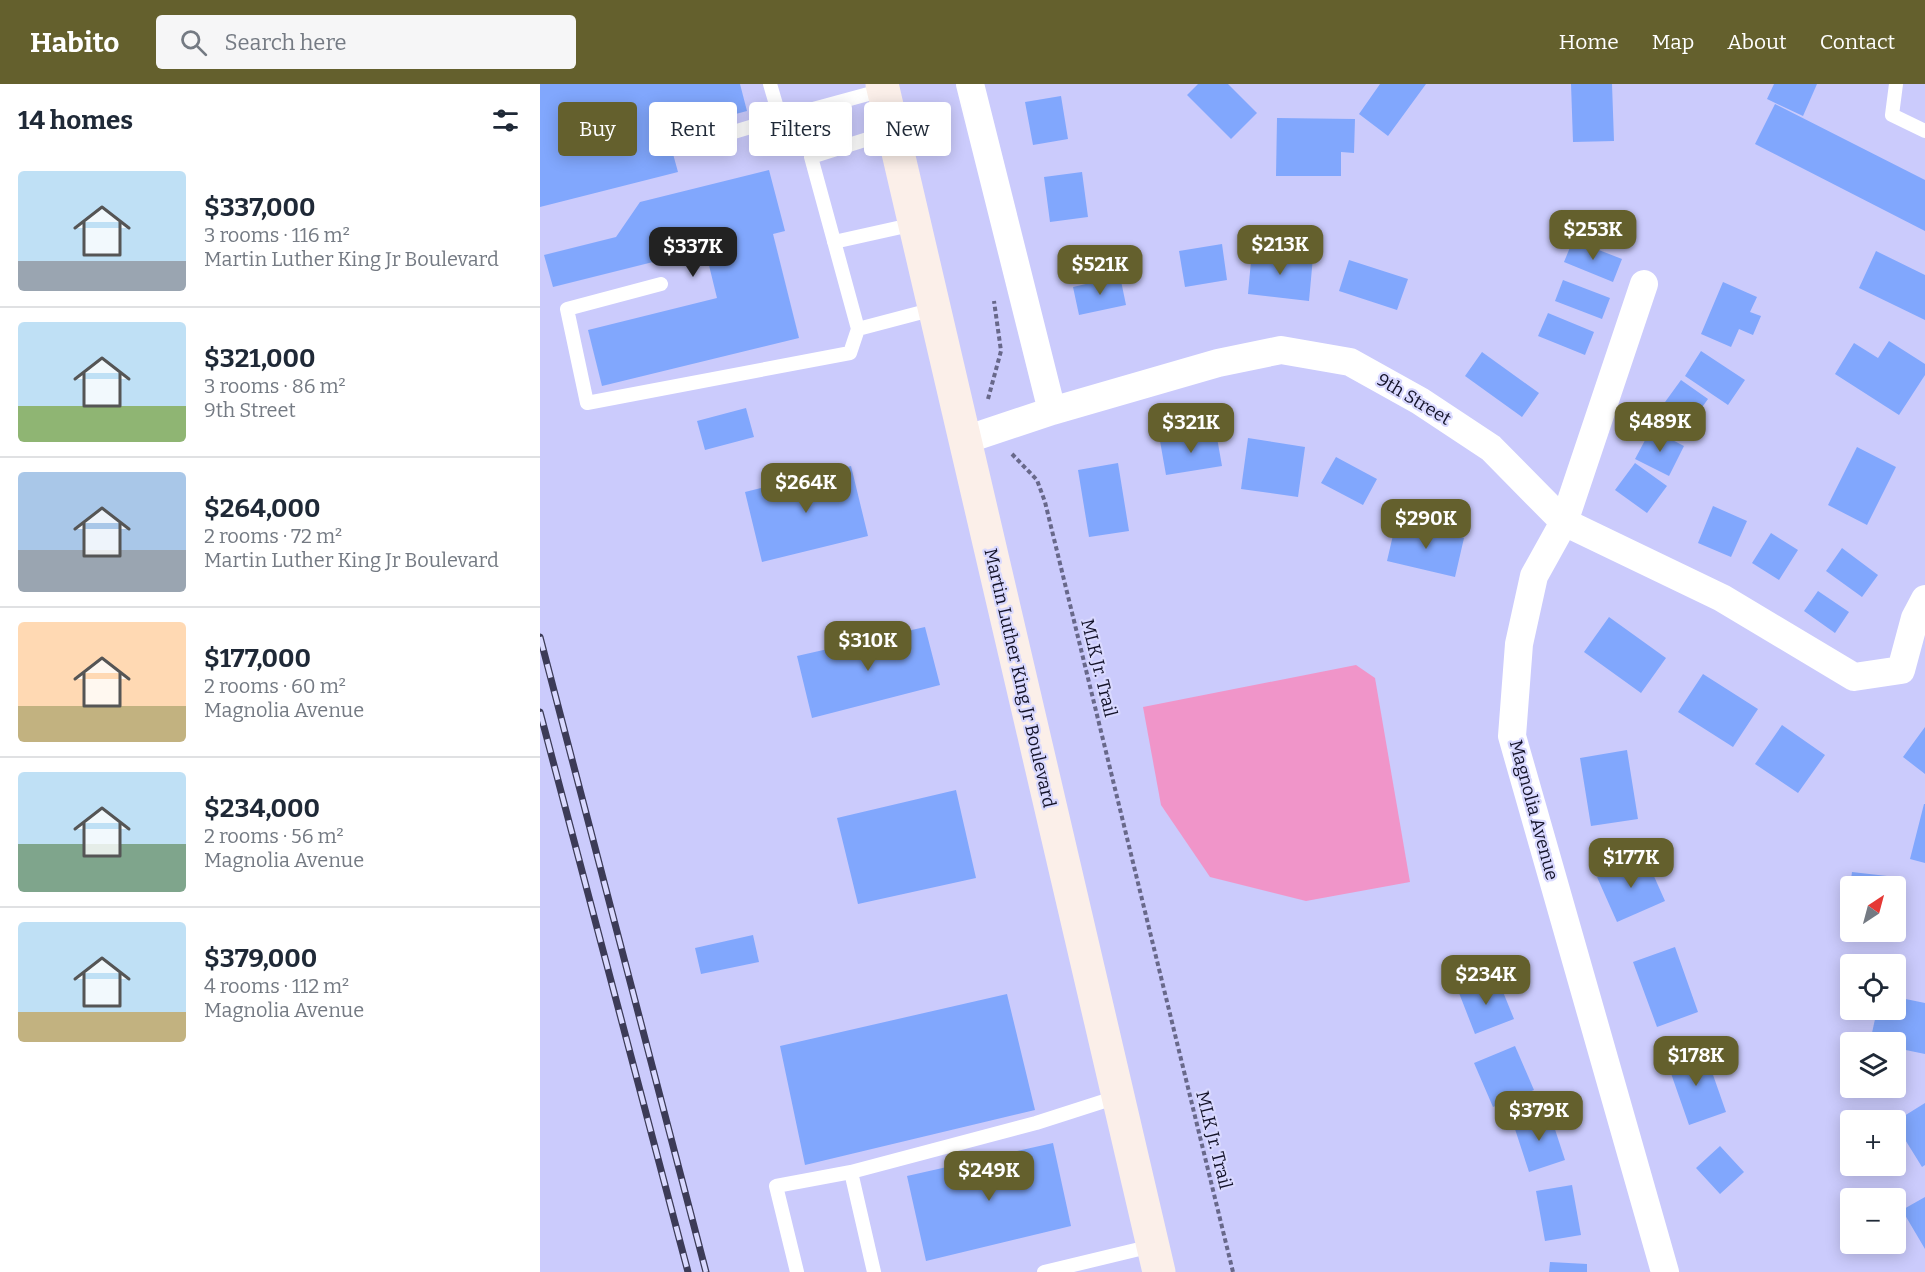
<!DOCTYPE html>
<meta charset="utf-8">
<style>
body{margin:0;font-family:Bitter,serif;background:#f6f6f7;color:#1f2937;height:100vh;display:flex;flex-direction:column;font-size:22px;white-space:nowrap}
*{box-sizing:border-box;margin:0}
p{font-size:20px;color:#747a83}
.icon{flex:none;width:33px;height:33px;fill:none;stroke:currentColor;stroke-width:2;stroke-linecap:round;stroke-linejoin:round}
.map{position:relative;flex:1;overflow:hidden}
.sheet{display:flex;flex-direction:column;background:#fff;width:540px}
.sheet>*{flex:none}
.hud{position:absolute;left:18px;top:18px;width:570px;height:54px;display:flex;gap:12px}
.needle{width:39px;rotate:36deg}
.tools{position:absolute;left:1300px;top:792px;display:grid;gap:12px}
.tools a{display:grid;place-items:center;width:66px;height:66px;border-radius:6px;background:#fff;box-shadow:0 3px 15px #0003;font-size:30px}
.price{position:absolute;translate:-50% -51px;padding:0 14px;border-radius:12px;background:#64602d;color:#fff;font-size:20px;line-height:39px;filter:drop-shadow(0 2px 3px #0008)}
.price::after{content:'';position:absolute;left:50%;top:36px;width:18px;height:14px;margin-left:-9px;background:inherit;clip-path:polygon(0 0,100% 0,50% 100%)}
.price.current{background:#222;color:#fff}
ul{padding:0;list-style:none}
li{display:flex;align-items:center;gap:18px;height:150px;padding:0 18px}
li+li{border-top:2px solid #e0e1e3}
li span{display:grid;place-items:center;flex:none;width:168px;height:120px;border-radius:6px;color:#555}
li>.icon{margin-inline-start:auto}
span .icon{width:72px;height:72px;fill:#fffc;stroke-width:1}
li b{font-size:26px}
h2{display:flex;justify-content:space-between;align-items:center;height:72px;padding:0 18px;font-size:26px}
.tag{padding:0 21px;border-radius:6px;background:#fff;box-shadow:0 3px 15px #0003;font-size:21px;line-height:54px}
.tag.current{background:#64602d;color:#fff}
header{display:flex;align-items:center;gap:36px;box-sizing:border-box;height:84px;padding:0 30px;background:#64602d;color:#fff}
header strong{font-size:28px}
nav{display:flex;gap:33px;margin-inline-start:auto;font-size:21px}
.search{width:420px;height:54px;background:#f6f6f7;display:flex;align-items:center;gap:15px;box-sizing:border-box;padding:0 21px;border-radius:6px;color:#747a83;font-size:22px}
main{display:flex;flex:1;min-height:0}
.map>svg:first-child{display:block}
</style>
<header>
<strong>Habito</strong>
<div class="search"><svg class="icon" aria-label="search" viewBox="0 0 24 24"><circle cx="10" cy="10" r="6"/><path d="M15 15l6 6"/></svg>Search here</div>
<nav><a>Home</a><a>Map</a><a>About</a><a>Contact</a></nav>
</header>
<main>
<section class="sheet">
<h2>14 homes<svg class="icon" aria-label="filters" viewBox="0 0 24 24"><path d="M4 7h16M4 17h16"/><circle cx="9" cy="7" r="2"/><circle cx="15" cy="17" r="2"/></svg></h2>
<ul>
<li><span style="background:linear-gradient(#bfe0f5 75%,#9aa5b1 0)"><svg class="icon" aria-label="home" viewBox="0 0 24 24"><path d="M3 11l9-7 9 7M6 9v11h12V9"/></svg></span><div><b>$337,000</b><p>3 rooms · 116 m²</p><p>Martin Luther King Jr Boulevard</p></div></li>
<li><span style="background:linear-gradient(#bfe0f5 70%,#8fb573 0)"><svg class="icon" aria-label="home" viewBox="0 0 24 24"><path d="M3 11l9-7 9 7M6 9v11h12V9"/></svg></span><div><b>$321,000</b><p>3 rooms · 86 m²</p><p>9th Street</p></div></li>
<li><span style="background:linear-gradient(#a9c7e8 65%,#9aa5b1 0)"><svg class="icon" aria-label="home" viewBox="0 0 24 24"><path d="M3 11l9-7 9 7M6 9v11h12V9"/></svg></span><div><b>$264,000</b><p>2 rooms · 72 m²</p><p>Martin Luther King Jr Boulevard</p></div></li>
<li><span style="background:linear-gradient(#ffd9b3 70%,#c2b280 0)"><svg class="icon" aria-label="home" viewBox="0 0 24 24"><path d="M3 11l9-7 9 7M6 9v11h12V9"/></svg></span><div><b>$177,000</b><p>2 rooms · 60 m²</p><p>Magnolia Avenue</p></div></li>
<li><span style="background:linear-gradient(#bfe0f5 60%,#7fa58c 0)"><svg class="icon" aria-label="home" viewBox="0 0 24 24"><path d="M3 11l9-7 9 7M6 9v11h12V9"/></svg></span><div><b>$234,000</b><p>2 rooms · 56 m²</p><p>Magnolia Avenue</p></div></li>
<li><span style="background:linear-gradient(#bfe0f5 75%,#c2b280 0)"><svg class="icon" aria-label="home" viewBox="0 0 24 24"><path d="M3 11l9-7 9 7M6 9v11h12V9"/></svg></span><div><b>$379,000</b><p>4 rooms · 112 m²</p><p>Magnolia Avenue</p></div></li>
</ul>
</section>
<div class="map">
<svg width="1385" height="1188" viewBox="0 0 1385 1188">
<rect width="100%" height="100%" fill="#cbcbfc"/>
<path fill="#f095c9" d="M816 581 835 594 870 798 766 817 670 793 621 721 603 623Z"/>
<path fill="#81a7fd" d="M0 0H200L207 27 127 48 138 88 0 123Z
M658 0H688L717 29 691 55 647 11Z
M840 0H886L848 52 819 30Z
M1031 0H1072L1074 57 1033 58Z
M1234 0H1277L1263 32 1227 15Z
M521 12 528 55 493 61 485 18Z
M1235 20 1385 96V147L1215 60Z
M737 34 815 35 814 69 801 68V92H736Z
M229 86 245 147 233 150 259 254 62 302 48 246 177 214 165 165 13 203 4 171 76 153 100 118Z
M542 88 548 133 510 138 504 93Z
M1033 156 1082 175 1073 198 1024 178Z
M682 160 687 196 645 203 639 167Z
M712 166 773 173 769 217 708 210Z
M1336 167 1385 191V236L1319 204Z
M809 176 868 195 857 226 799 207Z
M580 192 586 221 539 231 533 203Z
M1023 196 1070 214 1062 235 1015 217Z
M1183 198 1217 213 1210 228 1221 232 1213 251 1199 245 1191 263 1161 250Z
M1008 229 1054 248 1045 271 998 252Z
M1349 257 1385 280V291L1359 331 1295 290 1314 259 1338 274Z
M1161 267 1205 296 1188 321 1145 292Z
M942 268 999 309 982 333 925 292Z
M1141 296 1168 315 1147 344 1120 325Z
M206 324 214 353 165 366 157 337Z
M1111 345 1144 362 1129 392 1095 375Z
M676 348 682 382 626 391 620 357Z
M708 354 765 363 758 413 701 405Z
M1317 363 1356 383 1327 441 1288 421Z
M796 373 837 395 823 421 781 399Z
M578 379 589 447 549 453 538 386Z
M1095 379 1127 402 1107 429 1075 406Z
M311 382 328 452 222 478 205 408Z
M1173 422 1207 437 1191 473 1158 459Z
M856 438 924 454 915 493 847 477Z
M1231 449 1258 466 1239 496 1212 479Z
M1302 464 1338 491 1322 513 1286 487Z
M1278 507 1309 528 1295 549 1264 527Z
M1069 533 1126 574 1101 609 1044 568Z
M385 543 400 601 272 634 257 572Z
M1163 590 1218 625 1193 663 1138 628Z
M1242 641 1285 671 1258 709 1215 680Z
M1385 643V690L1363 673Z
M1087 666 1098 735 1051 742 1040 674Z
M416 706 436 794 318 820 297 734Z
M1384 720H1385V779L1370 775Z
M1105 772 1125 817 1077 838 1057 793Z
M1312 788 1347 792 1346 802H1310Z
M213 851 219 878 161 890 155 864Z
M1135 863 1158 928 1117 943 1093 878Z
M957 893 974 935 935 950 919 909Z
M467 910 495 1026 265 1081 240 962Z
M1356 913 1385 919V970L1356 964V958H1330L1337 926H1356Z
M975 962 994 1006 953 1023 934 979Z
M1164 965 1186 1028 1149 1041 1127 978Z
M1385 1019V1081L1382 1083 1356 1041V1037Z
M1009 1027 1025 1076 989 1088 973 1039Z
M513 1059 531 1142 386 1177 367 1092Z
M1180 1062 1204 1088 1180 1110 1156 1084Z
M1032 1101 1041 1151 1005 1157 996 1107Z
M1385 1113V1165L1362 1126Z
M1010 1178 1047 1180V1188H1009Z"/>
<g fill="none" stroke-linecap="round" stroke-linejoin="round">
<path stroke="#68688a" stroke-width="4" stroke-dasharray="4.5 3" stroke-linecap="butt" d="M448 315 461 267 454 217
M472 370 497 396 505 418 693 1188"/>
<path stroke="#fff" stroke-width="14" d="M230 0 240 34 343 6
M1356 0 1352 31 1385 47
M353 47 271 73 318 245 394 225
M144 63 240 34
M294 158 375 140
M121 200 27 225 47 319 310 269 318 245
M257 1188 236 1102 311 1088
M334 1188 311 1088 496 1039 577 1013
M504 1188 612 1162"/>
<path stroke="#fff" stroke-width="28" d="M430 0 512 327
M1104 200 1024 438 994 492 979 560 972 652 1125 1188
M425 356 512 327 678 279 741 266 810 278 880 317 951 364 1024 438 1182 514 1314 593 1361 586 1375 534 1385 515"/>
<path stroke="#fbefe9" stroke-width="33" d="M342 0 619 1188"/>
<defs>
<path id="rail" d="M0 553 166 1188
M0 628 148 1188"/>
</defs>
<use href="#rail" stroke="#3c3b57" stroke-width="7"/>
<use href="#rail" stroke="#d9d9ff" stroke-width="4.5" stroke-dasharray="14" stroke-linecap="butt"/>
</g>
<g text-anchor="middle" stroke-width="4.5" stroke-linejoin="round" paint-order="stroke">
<g font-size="18" fill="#131228" stroke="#d9d9ff">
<text transform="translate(874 315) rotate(31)" y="6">9th Street</text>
<text transform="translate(559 584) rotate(76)" y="6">MLK Jr. Trail</text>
<text transform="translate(480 594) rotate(77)" y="6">Martin Luther King Jr Boulevard</text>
<text transform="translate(994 726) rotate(75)" y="6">Magnolia Avenue</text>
<text transform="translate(674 1056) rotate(76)" y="6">MLK Jr. Trail</text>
</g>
</g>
</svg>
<div class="tools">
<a><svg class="needle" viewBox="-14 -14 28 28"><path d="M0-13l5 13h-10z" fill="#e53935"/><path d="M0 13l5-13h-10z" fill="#747a83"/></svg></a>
<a><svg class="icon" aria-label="locate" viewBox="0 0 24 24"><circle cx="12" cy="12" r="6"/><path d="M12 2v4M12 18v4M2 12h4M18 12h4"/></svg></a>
<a><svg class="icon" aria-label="layers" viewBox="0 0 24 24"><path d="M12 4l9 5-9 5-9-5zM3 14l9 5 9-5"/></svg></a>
<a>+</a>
<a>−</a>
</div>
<b class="price" style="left:1053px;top:177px">$253K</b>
<b class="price" style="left:740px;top:192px">$213K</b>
<b class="price current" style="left:153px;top:194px">$337K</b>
<b class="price" style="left:560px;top:212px">$521K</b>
<b class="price" style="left:1120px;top:369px">$489K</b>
<b class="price" style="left:651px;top:370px">$321K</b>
<b class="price" style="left:266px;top:430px">$264K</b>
<b class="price" style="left:886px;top:466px">$290K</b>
<b class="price" style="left:328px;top:588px">$310K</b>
<b class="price" style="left:1091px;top:805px">$177K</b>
<b class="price" style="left:946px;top:922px">$234K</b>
<b class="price" style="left:1156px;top:1003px">$178K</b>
<b class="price" style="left:999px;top:1058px">$379K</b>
<b class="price" style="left:449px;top:1118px">$249K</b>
<div class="hud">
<a class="tag current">Buy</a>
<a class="tag">Rent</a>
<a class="tag">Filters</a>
<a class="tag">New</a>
</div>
</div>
</main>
